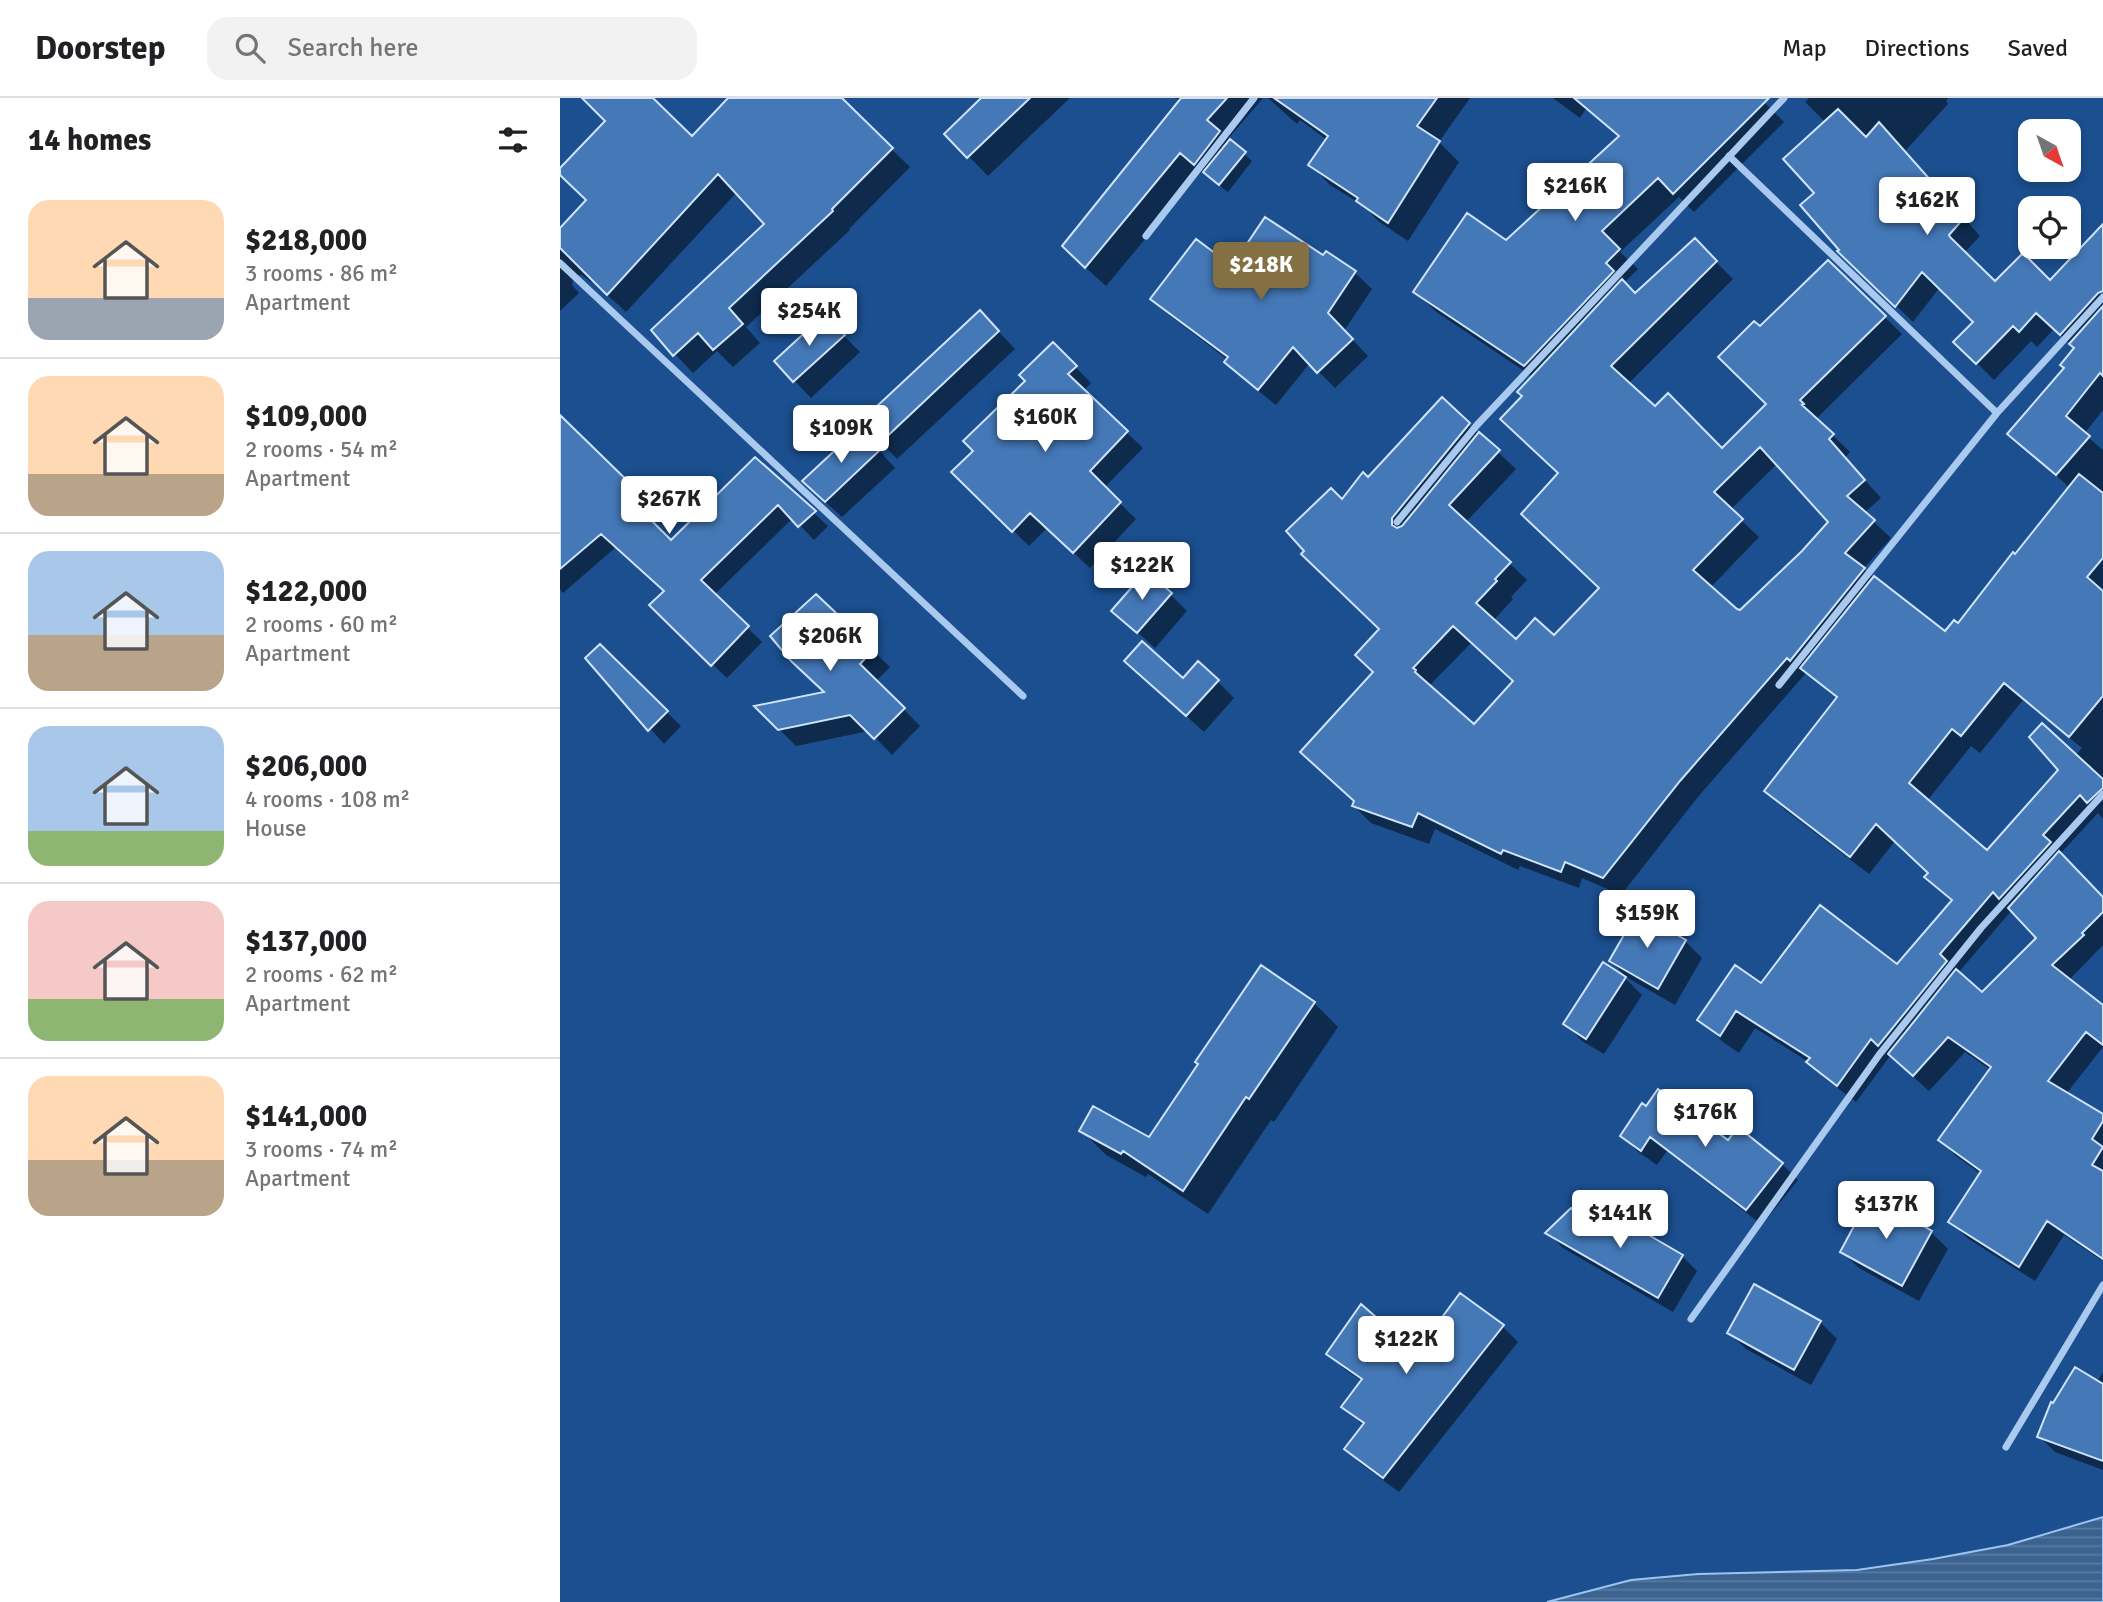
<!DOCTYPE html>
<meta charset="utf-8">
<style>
body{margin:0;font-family:Signika,sans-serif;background:#f2f2f2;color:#202124;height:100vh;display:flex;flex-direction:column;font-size:26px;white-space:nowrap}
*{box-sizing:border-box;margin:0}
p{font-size:23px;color:#757577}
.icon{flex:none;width:38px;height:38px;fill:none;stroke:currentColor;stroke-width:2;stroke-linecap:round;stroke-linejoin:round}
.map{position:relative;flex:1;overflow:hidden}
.sheet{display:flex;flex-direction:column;background:#fff;width:560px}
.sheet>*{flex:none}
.needle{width:46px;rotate:140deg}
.tools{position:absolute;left:1458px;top:21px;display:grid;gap:14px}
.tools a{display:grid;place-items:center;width:63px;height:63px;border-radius:14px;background:#fff;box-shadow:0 4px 10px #0003;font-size:35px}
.price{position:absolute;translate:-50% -60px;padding:0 16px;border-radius:7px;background:#fff;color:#222;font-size:23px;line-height:46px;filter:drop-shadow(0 2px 4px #0008)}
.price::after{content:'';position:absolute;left:50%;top:42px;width:21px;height:16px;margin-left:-10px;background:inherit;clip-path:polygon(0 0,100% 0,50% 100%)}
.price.active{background:#847042;color:#fff}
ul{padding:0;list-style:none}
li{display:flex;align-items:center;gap:21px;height:175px;padding:0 28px}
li+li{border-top:2px solid #e0e0e0}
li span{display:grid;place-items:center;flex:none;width:196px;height:140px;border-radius:21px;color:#555}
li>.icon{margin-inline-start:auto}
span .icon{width:84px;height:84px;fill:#fffc;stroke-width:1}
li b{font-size:30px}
h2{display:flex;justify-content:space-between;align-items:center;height:84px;padding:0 28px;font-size:30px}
header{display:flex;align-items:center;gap:42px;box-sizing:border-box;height:98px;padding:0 35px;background:#fff;border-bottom:2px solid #e0e0e0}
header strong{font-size:33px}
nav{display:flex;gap:38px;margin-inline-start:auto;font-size:24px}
.search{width:490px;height:63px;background:#f2f2f2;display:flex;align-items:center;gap:18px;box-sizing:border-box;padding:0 24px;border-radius:21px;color:#757577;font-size:26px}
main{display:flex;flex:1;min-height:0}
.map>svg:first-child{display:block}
</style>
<header>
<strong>Doorstep</strong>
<div class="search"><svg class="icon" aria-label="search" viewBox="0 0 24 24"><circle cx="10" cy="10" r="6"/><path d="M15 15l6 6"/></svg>Search here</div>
<nav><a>Map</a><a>Directions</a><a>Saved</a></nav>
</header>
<main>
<section class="sheet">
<h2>14 homes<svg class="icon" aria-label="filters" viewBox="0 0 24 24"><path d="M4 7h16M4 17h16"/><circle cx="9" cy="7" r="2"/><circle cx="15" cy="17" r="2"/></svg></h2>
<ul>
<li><span style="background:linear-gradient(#ffd9b3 70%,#9aa5b1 0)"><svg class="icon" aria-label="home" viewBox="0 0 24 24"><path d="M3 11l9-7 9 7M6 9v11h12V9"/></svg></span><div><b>$218,000</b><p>3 rooms · 86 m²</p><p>Apartment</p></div></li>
<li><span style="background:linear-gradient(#ffd9b3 70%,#b9a48a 0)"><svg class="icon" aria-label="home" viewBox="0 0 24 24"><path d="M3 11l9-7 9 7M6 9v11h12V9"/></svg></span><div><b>$109,000</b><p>2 rooms · 54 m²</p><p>Apartment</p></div></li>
<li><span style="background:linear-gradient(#a9c7e8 60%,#b9a48a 0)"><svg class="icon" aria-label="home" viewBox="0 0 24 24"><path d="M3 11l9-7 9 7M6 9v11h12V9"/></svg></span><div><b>$122,000</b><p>2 rooms · 60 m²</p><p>Apartment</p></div></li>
<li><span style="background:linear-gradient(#a9c7e8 75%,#8fb573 0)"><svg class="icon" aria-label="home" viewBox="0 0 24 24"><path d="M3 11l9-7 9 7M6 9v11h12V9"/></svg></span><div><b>$206,000</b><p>4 rooms · 108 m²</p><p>House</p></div></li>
<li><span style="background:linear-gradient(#f6c9c9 70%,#8fb573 0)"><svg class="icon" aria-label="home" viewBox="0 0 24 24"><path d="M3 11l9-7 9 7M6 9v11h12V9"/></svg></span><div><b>$137,000</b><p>2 rooms · 62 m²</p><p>Apartment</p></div></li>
<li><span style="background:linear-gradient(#ffd9b3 60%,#b9a48a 0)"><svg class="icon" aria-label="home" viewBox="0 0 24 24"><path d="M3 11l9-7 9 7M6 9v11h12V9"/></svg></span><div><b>$141,000</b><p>3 rooms · 74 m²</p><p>Apartment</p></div></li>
</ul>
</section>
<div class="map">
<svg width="1543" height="1504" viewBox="0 0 1543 1504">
<defs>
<pattern id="water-rules" width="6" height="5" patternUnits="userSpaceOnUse" patternTransform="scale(1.75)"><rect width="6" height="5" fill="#3c6290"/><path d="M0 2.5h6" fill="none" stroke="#597aa1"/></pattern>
</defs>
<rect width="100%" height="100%" fill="#1b4f8f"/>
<path fill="url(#water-rules)" stroke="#9cc4f0" stroke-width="2" d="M1543 1419V1504H987L1071 1482 1138 1476 1297 1472 1373 1461 1448 1447Z"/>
<path fill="#0007" fill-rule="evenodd" d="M49 0H90L132 41 170 0 281 2 350 69 289 131 290 132 186 229 200 245 173 269 157 253 133 275 115 256 206 126 177 94 66 214 32 183 31 184 22 177 14 178 12 187 19 195 0 213V132L28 102 0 73 47 23Z
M424 0H510L428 78 387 36Z
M616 0H703L668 41 692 63 668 94 641 74 546 188 524 168 620 4Z
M708 0H910L879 44 899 64 848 143 818 123 804 108 770 87 751 67 767 42 740 22 737 26Z
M993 0H1200L1224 24 1134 114 1119 99 1060 154 1078 171 1064 185 1075 197 1135 143 1173 181 1068 286 1095 311 1162 352 1208 306 1200 230 1268 164 1342 236 1256 321 1290 354 1285 360 1321 400 1304 415 1331 440 1303 471 1385 536 1398 527 1510 390 1450 336 1506 270 1516 251 1494 231 1477 249 1471 243 1434 282 1396 244 1415 224 1380 189 1353 224 1297 170 1257 95 1266 25 1245 4 1249 0H1388L1386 3 1388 6 1345 53 1420 138 1405 154 1436 185H1490L1509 164 1543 196V312L1524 336 1543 352V721L1538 715 1500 756 1543 801V847L1509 882 1543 907V949L1506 996 1543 1018V1159L1541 1162 1504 1137 1475 1183 1407 1140 1391 1124 1421 1076 1396 1058 1380 1042 1431 972 1405 954 1369 993 1330 958 1296 1004 1267 982 1247 963 1195 930 1179 955 1163 944 1144 925 1202 887 1337 868 1393 804 1366 779 1369 775 1335 743 1309 776 1224 711 1206 692 1277 601 1250 578 1245 576 1137 700 1061 797 1022 780 1019 790 960 768 958 772 875 731 869 746 811 725 794 708 821 532 782 403 808 381 882 302 956 371 906 424 967 482 951 499 953 501 933 523 956 543 994 540 1041 490 1000 376 964 298 973 279 875 213 855 193 946 144 1060 39 1026 11 1020 20ZM1218 365 1271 424 1244 455 1181 513 1176 512 1150 490 1199 439 1170 412ZM912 544 955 583 915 628 869 588ZM1463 602 1522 650 1428 754 1367 703 1411 648 1420 655ZM1452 812 1478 840 1422 897 1398 875Z
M766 156 795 175 812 191 784 233 808 258 775 290 750 265 716 307 683 281 666 264 668 262 609 217 593 201 672 170 763 160Z
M436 231 455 251 337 361 321 344Z
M281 235 300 254 251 300 216 263Z
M493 246 531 285 523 293 583 350 544 390 576 421 530 470 487 430 469 448 394 374 415 353Z
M8 327 93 411 85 419 111 444 195 361 268 428 254 442 233 420 154 497 202 544 167 580 91 507 105 494 56 449 3 495 0 491V335Z
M316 349 335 370 282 419 261 400Z
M610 496 627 513 595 550 554 513Z
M256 498 330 569 316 583 360 628 332 657 309 633 236 648 197 609 267 596Z
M40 548 121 628 104 646 28 560Z
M583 579 657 583 674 600 644 634Z
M1077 816 1125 843 1142 860 1115 907 1066 879 1051 863Z
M701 869 754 905 778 929 714 1024 711 1022 648 1116 588 1076 586 1079 546 1057 521 1032 589 1042Z
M1065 880 1082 897 1044 956 1022 943 1006 926Z
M1082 1007 1169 1045 1179 1032 1222 1066 1238 1082 1202 1127 1107 1053 1097 1067 1077 1053 1062 1037Z
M1052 1117 1122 1158 1137 1173 1113 1214 1003 1150 988 1135 1039 1140Z
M1371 1134 1388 1151 1359 1203 1299 1170 1282 1154Z
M1195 1188 1260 1224 1277 1241 1251 1287 1186 1251 1169 1235Z
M943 1229 958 1244 839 1394 801 1366 786 1351 804 1328 783 1309 802 1283 784 1271 768 1255 848 1249 869 1239Z
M1543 1274V1372L1495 1354 1479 1338 1537 1284Z"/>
<path fill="#4478b7" stroke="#cfe3fa" stroke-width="2" fill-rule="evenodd" d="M22 0H93L132 38 168 0H282L333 50 272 111 273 113 169 210 183 226 153 252 138 235 113 258 91 232 204 126 158 76 47 197 0 150V130L26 102 0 77V70L45 23Z
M421 0H470L407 60 384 36Z
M621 0H667L647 22 660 33 634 67 620 55 525 170 502 148Z
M714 0H877L857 28 880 43 828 125 796 103 798 100 748 67 768 38Z
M1014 0H1209L1113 96 1098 80 1042 133 1060 151 1046 165 1054 173 964 268 853 194 907 115 946 142 1059 38Z
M1278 11 1306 39 1319 24 1404 120 1389 137 1390 139 1435 183 1463 155 1490 182 1543 126V193L1538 195 1500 237 1476 215 1459 234 1453 228 1416 266 1393 244 1413 224 1362 174 1335 209 1277 153 1279 152 1240 107 1254 95 1223 61Z
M670 41 686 54 659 87 643 74Z
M705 119 763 157 766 153 796 173 768 215 793 241 757 275 733 249 698 292 664 264 668 259 590 201 636 141 672 168Z
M1135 140 1157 163 1051 268 1095 308 1108 295 1162 350 1206 306 1158 259 1194 223 1200 228 1268 162 1326 218 1240 302 1244 306 1242 307 1274 336 1269 341 1305 382 1287 398 1315 422 1285 455 1305 470 1230 563 1227 560 1120 683 1043 780 1005 764 1001 774 943 752 941 756 858 715 852 729 792 708 794 703 740 654 813 574 795 557 819 531 741 456 744 453 726 433 771 390 782 401 803 374 808 379 882 299 910 325 832 420V427L837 430 842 428 919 334 940 352 889 407 951 464 935 481 937 483 916 505 956 541 975 520 994 537 1039 490 961 416 998 375 940 321 962 298 957 294 1062 181 1075 195ZM1200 349 1268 424 1242 453 1180 512 1177 511 1133 472 1183 421 1154 394ZM893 528 953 583 914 626 855 574 856 572 853 570Z
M1543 208V278L1540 275 1506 318 1530 338 1496 377 1447 336 1504 270 1500 267 1514 250 1509 246Z
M420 212 439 233 320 345 300 324Z
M265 216 285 237 233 284 214 263Z
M493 244 517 268 508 276 568 333 530 373 561 404 513 455 470 415 452 434 391 374 413 353 403 343 465 283 459 277Z
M0 317 80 395 72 403 111 442 195 359 256 413 238 429 218 407 141 482 189 528 151 568 89 507 104 493 41 436 0 471Z
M299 330 320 352 265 404 242 383Z
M1519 376 1543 395V460L1527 479 1543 493V598L1509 639 1444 585 1401 638 1392 631 1349 685 1427 752 1498 672 1469 639 1482 625 1543 681V690L1527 705 1520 697 1483 737 1491 744 1439 801 1433 794 1380 856 1387 863 1318 948 1311 941 1277 988 1246 964 1250 960 1176 913 1160 938 1137 922 1175 867 1201 885 1260 807 1337 866 1392 802 1364 779 1368 775 1316 726 1290 759 1204 693 1277 599 1240 570 1314 478 1385 533 1394 522 1398 525 1453 454 1455 456Z
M586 473 612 495 577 535 551 513Z
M256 496 314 551 300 566 345 610 314 641 290 617 218 632 194 608 264 594 231 563 210 538Z
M582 543 623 580 638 563 659 582 626 618 564 563Z
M40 546 108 613 88 633 25 560Z
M1499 753 1543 799V814L1522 835 1524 837 1492 867 1543 907V947L1526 934 1488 983 1543 1016V1023L1532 1041 1543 1049 1532 1067 1543 1073V1161L1487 1123 1459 1169 1388 1124 1421 1073 1378 1042 1431 969 1388 939 1353 978 1328 956 1396 871 1422 894 1476 840 1448 810Z
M1077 814 1126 842 1098 891 1049 863Z
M1043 864 1066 879 1026 941 1003 926Z
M701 867 755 904 689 1001 686 999 623 1093 563 1053 561 1056 519 1033 533 1008 589 1039 638 966 635 964Z
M1098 991 1168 1042 1178 1029 1223 1065 1186 1112 1090 1039 1081 1053 1060 1038 1082 1005 1086 1008Z
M1310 1098 1372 1133 1342 1188 1280 1154Z
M1011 1110 1038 1137 1051 1115 1123 1157 1098 1200 985 1135Z
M1194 1186 1261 1223 1234 1272 1167 1235Z
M900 1195 944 1227 823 1380 784 1351 804 1325 781 1309 802 1281 766 1256 801 1206 848 1247 860 1231 869 1237Z
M1515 1269 1543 1286V1363L1477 1339 1491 1304 1493 1305Z"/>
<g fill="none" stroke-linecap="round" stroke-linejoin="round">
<path stroke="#a9c9ee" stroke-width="7" d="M1169 58 1437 315
M586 138 694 0
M0 165 463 598
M837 424 917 327 1224 0
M1219 587 1437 315 1543 199
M1131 1221 1319 957 1421 830 1543 696
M1446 1349 1543 1187"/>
</g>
</svg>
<div class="tools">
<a><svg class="needle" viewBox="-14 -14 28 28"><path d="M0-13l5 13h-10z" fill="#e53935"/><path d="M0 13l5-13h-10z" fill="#757577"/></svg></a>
<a><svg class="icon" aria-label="locate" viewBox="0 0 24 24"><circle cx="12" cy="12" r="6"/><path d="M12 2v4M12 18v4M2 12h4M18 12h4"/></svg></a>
</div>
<b class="price" style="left:1015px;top:125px">$216K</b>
<b class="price" style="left:1367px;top:139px">$162K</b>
<b class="price active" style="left:701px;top:204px">$218K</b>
<b class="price" style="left:249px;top:250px">$254K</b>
<b class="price" style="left:485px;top:356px">$160K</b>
<b class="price" style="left:281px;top:367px">$109K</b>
<b class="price" style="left:109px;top:438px">$267K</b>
<b class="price" style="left:582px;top:504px">$122K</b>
<b class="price" style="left:270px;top:575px">$206K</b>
<b class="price" style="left:1087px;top:852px">$159K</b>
<b class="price" style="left:1145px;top:1051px">$176K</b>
<b class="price" style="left:1326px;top:1143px">$137K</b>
<b class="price" style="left:1060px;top:1152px">$141K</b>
<b class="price" style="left:846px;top:1278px">$122K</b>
</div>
</main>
